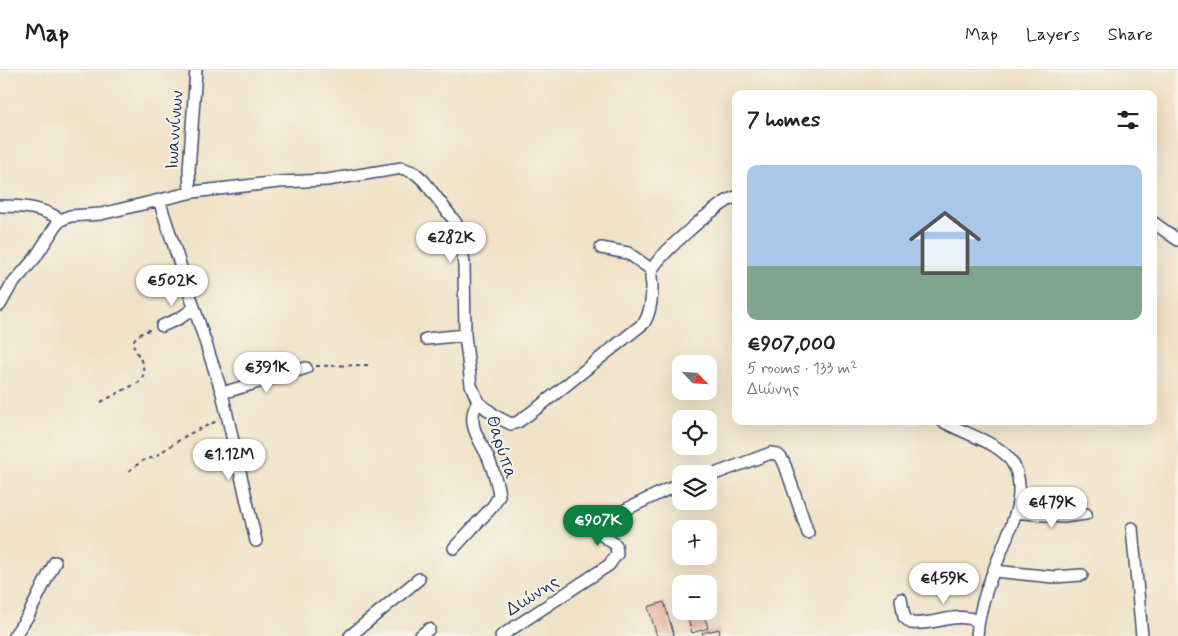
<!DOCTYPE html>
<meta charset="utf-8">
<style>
body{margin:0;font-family:Mynerve,sans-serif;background:#f2f2f2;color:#202124;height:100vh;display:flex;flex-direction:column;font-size:19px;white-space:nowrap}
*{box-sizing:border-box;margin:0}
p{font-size:16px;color:#757577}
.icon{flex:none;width:28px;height:28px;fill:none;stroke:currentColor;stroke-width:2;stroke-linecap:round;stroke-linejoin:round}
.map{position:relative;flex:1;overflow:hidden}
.panel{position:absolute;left:732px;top:20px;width:425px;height:335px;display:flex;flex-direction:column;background:#fff;border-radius:10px;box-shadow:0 5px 20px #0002}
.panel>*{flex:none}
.needle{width:32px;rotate:115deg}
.controls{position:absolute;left:672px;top:285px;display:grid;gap:10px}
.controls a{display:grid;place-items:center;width:45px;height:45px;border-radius:10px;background:#fff;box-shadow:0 5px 20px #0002;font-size:25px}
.price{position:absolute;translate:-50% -42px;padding:0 11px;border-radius:18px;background:#fff;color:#222;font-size:16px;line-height:32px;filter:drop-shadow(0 1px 2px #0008)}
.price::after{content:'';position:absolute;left:50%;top:30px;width:15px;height:11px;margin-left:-8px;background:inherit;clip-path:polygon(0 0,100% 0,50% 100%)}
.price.selected{background:#0b8043;color:#fff}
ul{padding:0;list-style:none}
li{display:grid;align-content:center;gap:10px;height:265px;padding:0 15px}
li+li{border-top:1px solid #e0e0e0}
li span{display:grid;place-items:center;height:155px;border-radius:10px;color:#555}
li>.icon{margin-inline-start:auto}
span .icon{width:90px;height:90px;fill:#fffc;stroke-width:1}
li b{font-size:21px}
h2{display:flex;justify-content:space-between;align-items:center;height:60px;padding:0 15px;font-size:21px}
header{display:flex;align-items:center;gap:30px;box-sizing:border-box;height:70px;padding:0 25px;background:#fff;border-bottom:1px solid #e0e0e0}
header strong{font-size:24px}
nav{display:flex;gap:28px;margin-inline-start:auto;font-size:18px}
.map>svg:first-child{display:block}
</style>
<header>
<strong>Map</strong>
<nav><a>Map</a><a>Layers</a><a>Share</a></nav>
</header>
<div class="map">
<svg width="1178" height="566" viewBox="0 0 1178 566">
<rect width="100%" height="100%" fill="#f7f3e8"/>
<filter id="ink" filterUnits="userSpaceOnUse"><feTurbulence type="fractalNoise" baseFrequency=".02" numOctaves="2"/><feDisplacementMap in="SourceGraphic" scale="10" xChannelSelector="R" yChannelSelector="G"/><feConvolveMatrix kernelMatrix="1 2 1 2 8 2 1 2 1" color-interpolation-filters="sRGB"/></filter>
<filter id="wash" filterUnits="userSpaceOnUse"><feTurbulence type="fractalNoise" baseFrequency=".0096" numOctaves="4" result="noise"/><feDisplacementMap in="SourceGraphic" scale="20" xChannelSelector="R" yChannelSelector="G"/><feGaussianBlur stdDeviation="1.12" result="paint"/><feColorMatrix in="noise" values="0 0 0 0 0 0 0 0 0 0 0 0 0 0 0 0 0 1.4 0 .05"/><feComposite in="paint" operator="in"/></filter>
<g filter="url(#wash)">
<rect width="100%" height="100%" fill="#f0e2c6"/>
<g id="blocks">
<path fill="#e7b29e" d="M664 532 674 566H657L648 537Z
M686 541H703L708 558 692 563Z
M719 559 720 566H703L702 563Z"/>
</g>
</g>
<g filter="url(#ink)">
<use href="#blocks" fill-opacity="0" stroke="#3b4a6e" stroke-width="1"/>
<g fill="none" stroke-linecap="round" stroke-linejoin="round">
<defs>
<path id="minor" d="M190 122 189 100 196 0
M159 130 222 323 256 471
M0 136C22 136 42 137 61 150
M1154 153 1178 170
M601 178 628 183 652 200
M0 235 10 217 35 188 57 154 61 150 70 146 101 144 193 122 279 112 327 110 402 98 415 103 424 111 456 153 461 169 464 195 465 265 471 315 478 332 497 347 511 354 518 352 540 336 644 253C651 242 652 228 652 215 651 210 650 205 652 200 657 186 722 129 736 127
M162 256 180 248 193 239
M426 269 465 265
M222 323 306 298
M942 351C986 375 1032 377 1016 442 1003 483 980 522 977 566
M709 406 771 383C781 384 783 390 786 398L808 463
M1016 442 1063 447 1086 444
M1132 458 1142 566
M454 478 493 436 499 426C498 413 493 400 488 387 479 369 465 352 478 332
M994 501 1054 507 1082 505
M901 529 904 547 911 553C935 556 955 541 978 551
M14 566 28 546 55 492
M350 566 419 509
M420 566 429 559
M501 566 609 495 617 484 616 475 599 463 596 458 598 453 666 420 681 415"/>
</defs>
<use href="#minor" stroke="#3b4a6e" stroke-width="14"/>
<path stroke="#3b4a6e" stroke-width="2" stroke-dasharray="4 4" stroke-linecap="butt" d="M316 296 372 295
M101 332 141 311C154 285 110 273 152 259
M129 401 142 391 154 387 187 365 219 350"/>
<use href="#minor" stroke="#fff" stroke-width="11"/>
</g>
</g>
<g text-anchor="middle" stroke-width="4" stroke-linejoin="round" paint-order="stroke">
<g font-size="18" fill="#1b2f5e" stroke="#f7f3e8">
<text transform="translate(174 60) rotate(-86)" y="6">Ιωαννίνων</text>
<text transform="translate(502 377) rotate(72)" y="6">Θαρύπα</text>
<text transform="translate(532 525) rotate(-33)" y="6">Διώνης</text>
</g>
</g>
</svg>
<div class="controls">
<a><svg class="needle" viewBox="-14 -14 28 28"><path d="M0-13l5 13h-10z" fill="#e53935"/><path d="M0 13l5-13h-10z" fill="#757577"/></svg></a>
<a><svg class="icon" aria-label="locate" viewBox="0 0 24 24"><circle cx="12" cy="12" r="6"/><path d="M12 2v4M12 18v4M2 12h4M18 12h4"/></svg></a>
<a><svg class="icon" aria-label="layers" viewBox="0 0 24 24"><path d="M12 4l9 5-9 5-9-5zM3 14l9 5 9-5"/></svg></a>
<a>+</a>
<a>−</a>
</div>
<b class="price" style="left:451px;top:194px">€282K</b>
<b class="price" style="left:172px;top:237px">€502K</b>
<b class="price" style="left:267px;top:324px">€391K</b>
<b class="price" style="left:229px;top:411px">€1.12M</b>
<b class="price" style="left:1052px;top:459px">€479K</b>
<b class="price selected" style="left:598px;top:477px">€907K</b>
<b class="price" style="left:944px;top:535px">€459K</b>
<section class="panel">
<h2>7 homes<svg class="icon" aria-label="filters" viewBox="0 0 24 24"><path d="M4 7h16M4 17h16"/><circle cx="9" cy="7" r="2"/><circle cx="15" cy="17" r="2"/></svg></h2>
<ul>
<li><span style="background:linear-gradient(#a9c7e8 65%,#7fa58c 0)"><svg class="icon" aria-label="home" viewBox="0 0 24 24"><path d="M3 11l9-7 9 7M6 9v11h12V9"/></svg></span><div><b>€907,000</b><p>5 rooms · 133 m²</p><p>Διώνης</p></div></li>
</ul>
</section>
</div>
